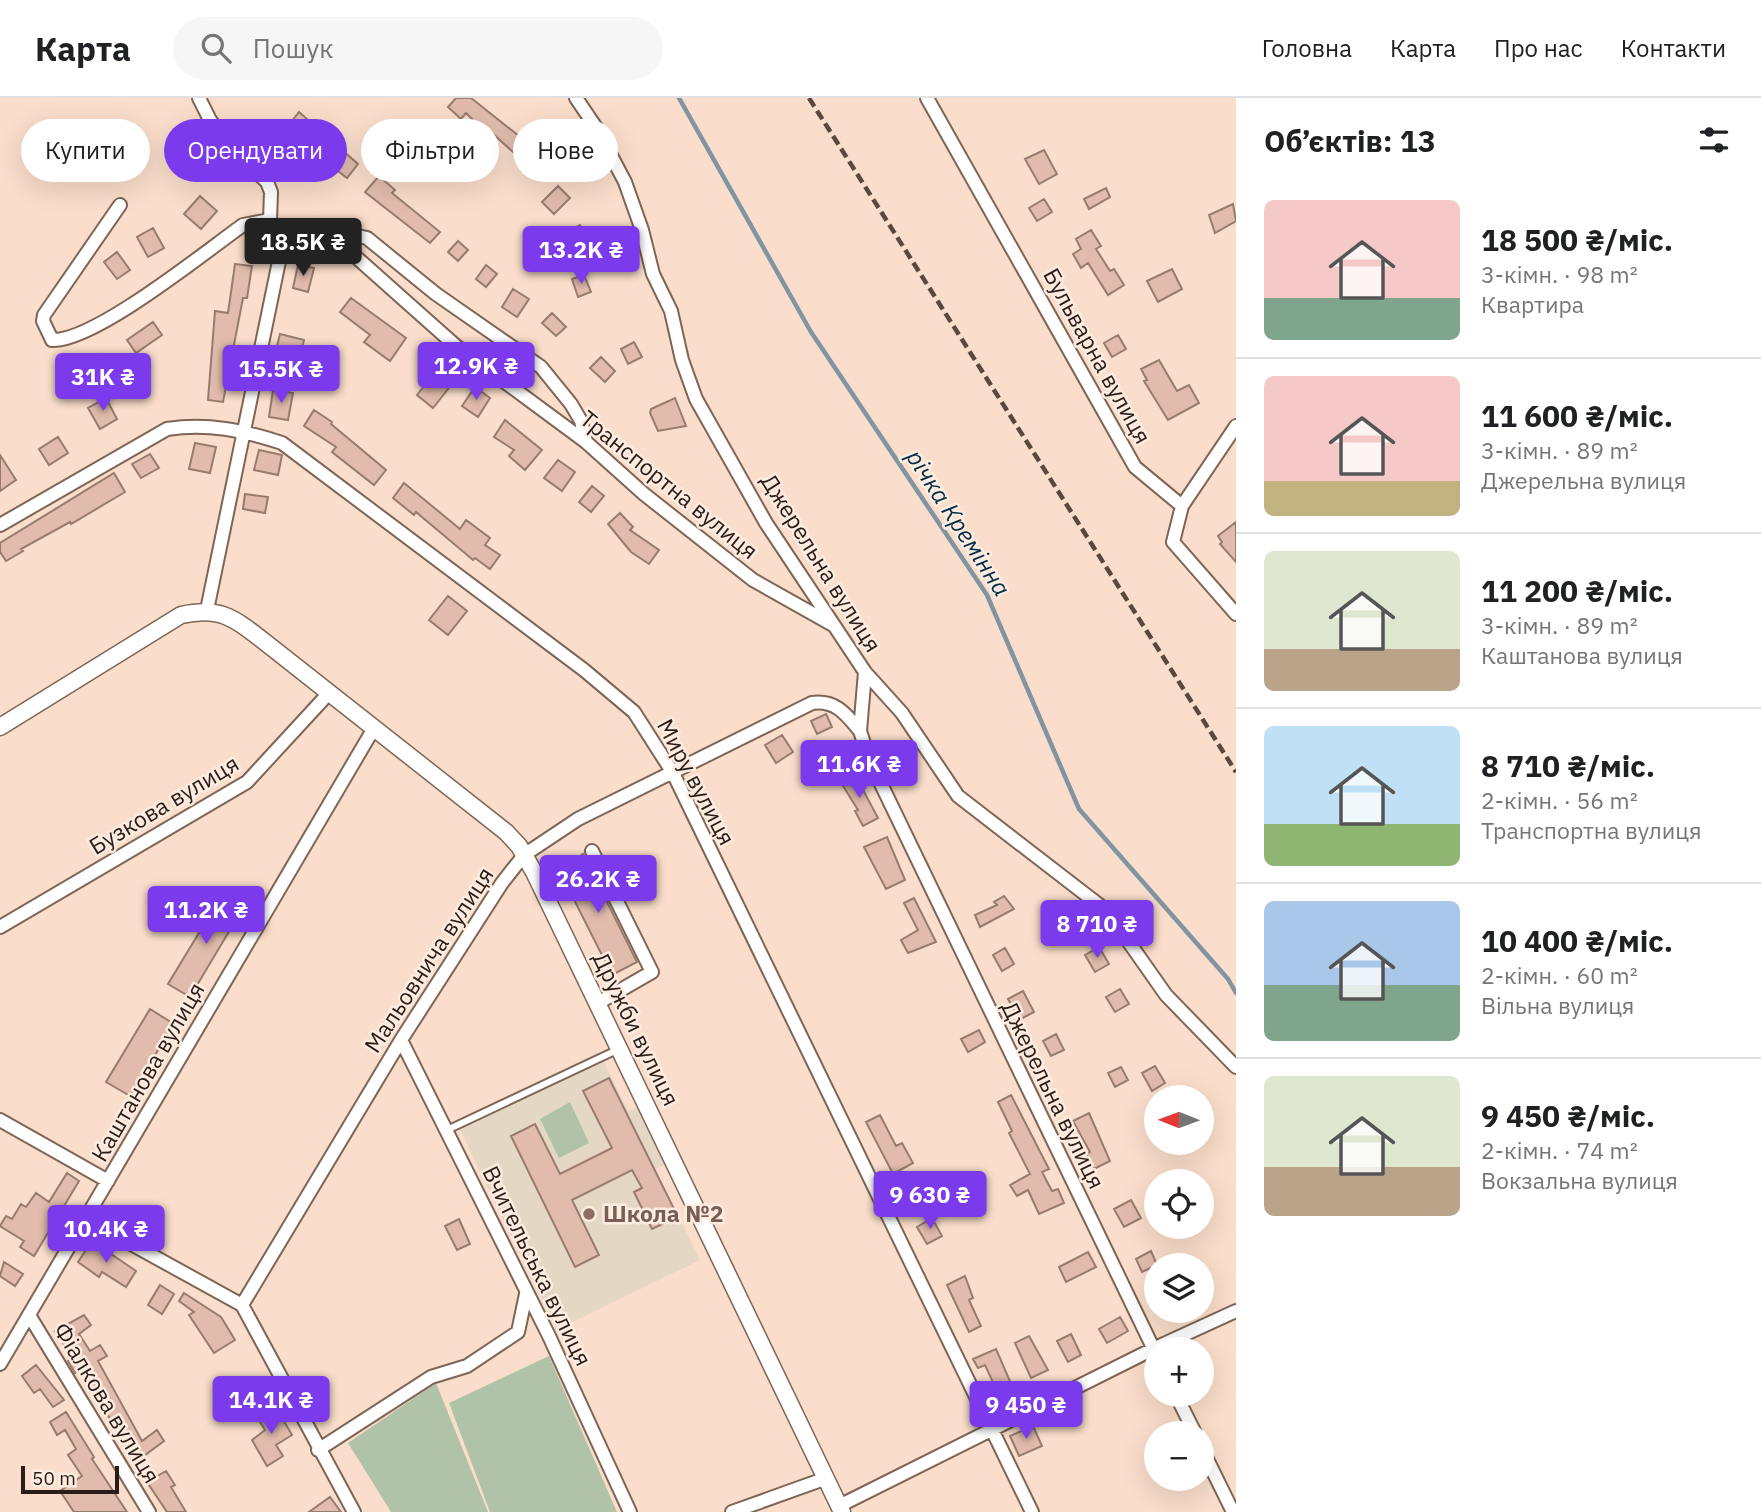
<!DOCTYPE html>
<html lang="uk">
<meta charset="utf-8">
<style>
body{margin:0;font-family:"IBM Plex Sans",sans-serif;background:#f6f6f6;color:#202124;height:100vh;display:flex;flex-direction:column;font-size:26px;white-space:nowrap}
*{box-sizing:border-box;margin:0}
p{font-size:23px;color:#757577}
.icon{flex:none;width:38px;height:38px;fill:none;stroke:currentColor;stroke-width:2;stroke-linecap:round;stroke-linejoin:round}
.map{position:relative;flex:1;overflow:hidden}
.side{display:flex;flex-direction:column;background:#fff;width:525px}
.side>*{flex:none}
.banner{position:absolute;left:21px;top:21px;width:665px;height:63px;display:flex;gap:14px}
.needle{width:46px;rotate:271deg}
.tools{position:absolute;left:1144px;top:987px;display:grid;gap:14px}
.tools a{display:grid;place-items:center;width:70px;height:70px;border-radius:50%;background:#fff;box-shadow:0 7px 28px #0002;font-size:35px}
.scale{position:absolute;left:21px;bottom:18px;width:98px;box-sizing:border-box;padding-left:7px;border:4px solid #281e17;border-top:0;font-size:19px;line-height:24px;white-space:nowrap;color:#281e17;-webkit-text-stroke:5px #feece1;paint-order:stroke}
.price{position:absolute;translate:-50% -60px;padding:0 16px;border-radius:7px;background:#7c3aed;color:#fff;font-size:23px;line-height:46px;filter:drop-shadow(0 2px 4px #0008)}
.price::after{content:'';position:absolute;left:50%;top:42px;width:21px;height:16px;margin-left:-10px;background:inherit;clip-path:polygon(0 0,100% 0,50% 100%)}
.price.current{background:#222;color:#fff}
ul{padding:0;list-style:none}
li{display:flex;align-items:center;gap:21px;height:175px;padding:0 28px}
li+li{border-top:2px solid #e0e0e0}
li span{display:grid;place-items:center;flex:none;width:196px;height:140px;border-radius:10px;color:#555}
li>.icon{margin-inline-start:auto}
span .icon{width:84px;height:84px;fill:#fffc;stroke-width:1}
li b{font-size:30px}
h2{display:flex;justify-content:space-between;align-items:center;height:84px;padding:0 28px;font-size:30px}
.pill{padding:0 24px;border-radius:32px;background:#fff;box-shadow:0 7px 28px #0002;font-size:24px;line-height:63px}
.pill.current{background:#7c3aed;color:#fff}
header{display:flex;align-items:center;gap:42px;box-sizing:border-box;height:98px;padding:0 35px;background:#fff;border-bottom:2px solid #e0e0e0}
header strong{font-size:33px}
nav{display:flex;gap:38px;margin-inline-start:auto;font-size:24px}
.search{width:490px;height:63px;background:#f6f6f6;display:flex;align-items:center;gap:18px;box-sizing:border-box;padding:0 24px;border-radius:38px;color:#757577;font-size:26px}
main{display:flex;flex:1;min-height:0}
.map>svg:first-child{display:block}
</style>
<header>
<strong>Карта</strong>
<div class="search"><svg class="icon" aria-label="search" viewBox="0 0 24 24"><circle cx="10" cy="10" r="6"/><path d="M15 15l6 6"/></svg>Пошук</div>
<nav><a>Головна</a><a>Карта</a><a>Про нас</a><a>Контакти</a></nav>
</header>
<main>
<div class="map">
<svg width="1236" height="1414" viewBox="0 0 1236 1414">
<rect width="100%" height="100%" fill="#faddca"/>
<path fill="#e4d8c4" d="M599 954 628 1013 639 1009 666 1066 655 1071 700 1162 556 1232 456 1023Z"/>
<path fill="#b0c3a9" d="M570 1004 589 1045 559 1060 540 1021Z
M549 1258 617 1414H490L449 1305Z
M436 1285 488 1414H391L348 1345Z"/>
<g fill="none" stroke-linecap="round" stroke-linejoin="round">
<path stroke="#8094a2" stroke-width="4.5" d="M679 0 811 234 987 497 1079 711 1228 881 1236 895"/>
</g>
<path fill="#e1bcac" stroke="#987b6f" stroke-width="2" d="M456 0H471L524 42 513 54 492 35 489 38 466 15 461 21 448 9Z
M299 14 358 66 347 80 324 62 321 65 308 54 310 51 285 32Z
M1044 52 1057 76 1039 86 1025 61Z
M379 78 395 92 392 95 440 134 430 145 365 94Z
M558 88 570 100 554 116 542 104Z
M1106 90 1110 99 1089 111 1084 101Z
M200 98 217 113 201 131 184 116Z
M1044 101 1052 114 1037 123 1029 110Z
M1233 106 1236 123 1215 135 1209 117Z
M580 127 590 147 575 154 566 134Z
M153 130 164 150 148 159 137 139Z
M1091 132 1101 148 1096 151 1110 173 1114 171 1124 187 1108 197 1088 165 1081 170 1073 156 1081 151 1076 141Z
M458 143 468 152 458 163 448 154Z
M117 154 130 172 117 181 104 164Z
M235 166 252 168 247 200H243L223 304 208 302 215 213 228 215Z
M298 167 314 170 308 194 293 190Z
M486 167 497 176 486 189 476 181Z
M1172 171 1182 191 1158 204 1147 183Z
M584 177 591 194 578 199 572 181Z
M513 191 529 201 517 219 502 209Z
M351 200 406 240 390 263 364 244 370 237 340 214Z
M552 215 566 229 556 238 542 225Z
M153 224 162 237 136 255 127 242Z
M280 236 304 242 299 262 275 256Z
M1118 237 1126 251 1112 259 1104 245Z
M634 244 642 259 628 266 621 251Z
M100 256 110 274 88 285 79 267Z
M601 259 615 273 605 284 590 270Z
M1159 262 1177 293 1189 287 1199 305 1168 322 1144 283 1147 282 1141 271Z
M440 268 456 281 433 310 417 297Z
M475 289 490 300 478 319 462 308Z
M273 292 293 295 288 322 269 319Z
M106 300 117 321 100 331 88 310Z
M675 300 686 328 658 333 650 315 651 311Z
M314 312 332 324 331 326 386 372 374 387 332 354 336 349 304 328Z
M505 322 542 352 525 372 509 358 514 352 494 339Z
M58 339 68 355 49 367 39 351Z
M195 345 216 349 210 375 189 371Z
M259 352 282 357 278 377 254 372Z
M150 356 159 370 141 380 132 366Z
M0 357 16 382 0 393Z
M558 362 575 374 562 393 544 380Z
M114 375 125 394 71 426 70 424 21 451 23 453 6 463 0 454V445Z
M404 385 460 431 466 422 490 440 485 447 500 457 490 471 475 460 473 462 416 414 414 417 393 400Z
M592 388 604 398 591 414 579 404Z
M245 396 268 399 265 415 243 411Z
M620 415 633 429 630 432 659 452 649 466 631 454 608 426Z
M1236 424V464L1220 446 1222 444 1218 438Z
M448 498 467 513 448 537 429 522Z
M826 616 832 629 817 636 811 623Z
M782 637 793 654 776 665 765 647Z
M854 675 878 720 863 728 855 713 858 712 840 683Z
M887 739 905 782 886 791 864 749Z
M583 756 637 864 612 877 559 772Z
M222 797 243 810 190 899 168 886Z
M1004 798 1014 811 980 829 975 817 997 807 994 804Z
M914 800 936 844 908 855 901 842 918 832 904 805Z
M1071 805 1081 816 1065 829 1056 818Z
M1099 849 1109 866 1095 874 1085 857Z
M1005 850 1014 866 1002 873 993 857Z
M1120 891 1129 906 1115 914 1106 899Z
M1023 893 1034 914 1019 922 1008 901Z
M150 911 174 926 130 998 106 984Z
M979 932 985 944 968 954 961 941Z
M1056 936 1064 952 1051 958 1043 943Z
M1155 968 1165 985 1152 993 1142 975Z
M1121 969 1128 982 1115 989 1108 975Z
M609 980 678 1119 652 1131 634 1094 642 1090 632 1072 572 1102 599 1157 575 1169 511 1038 535 1026 560 1076 612 1050 583 993Z
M1011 997 1049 1071 1042 1074 1052 1093 1058 1091 1064 1105 1039 1116 1028 1092 1017 1098 1010 1087 1030 1076 1009 1035 1012 1033 998 1004Z
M1089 1015 1110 1063 1094 1071 1086 1056 1090 1054 1073 1023Z
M880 1017 896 1048 902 1045 913 1065 893 1076 866 1024Z
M67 1075 79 1083 34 1158 20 1149 24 1143 0 1128 6 1118 12 1121 21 1106 26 1109 36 1095 49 1104Z
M1131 1102 1141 1120 1124 1129 1114 1111Z
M932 1120 942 1138 927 1146 917 1129Z
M459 1121 470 1146 457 1152 445 1128Z
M92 1143 136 1173 126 1189 102 1174 99 1179 78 1164Z
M1151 1153 1157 1167 1142 1174 1136 1161Z
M1088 1154 1096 1169 1066 1184 1059 1169Z
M4 1164 23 1176 15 1188 0 1178Z
M965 1178 973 1200 969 1202 981 1228 969 1234 947 1187Z
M160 1187 174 1196 162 1216 148 1207Z
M184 1195 221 1219 235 1242 214 1255 189 1217 194 1214 179 1203Z
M84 1217 91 1227 79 1236 90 1253 100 1247 107 1258 98 1263 142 1343 157 1332 164 1343 137 1363 79 1272 75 1275 68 1263 73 1260 55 1233Z
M1120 1219 1128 1233 1107 1245 1099 1231Z
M1071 1236 1081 1257 1068 1264 1057 1243Z
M1029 1238 1048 1272 1031 1280 1015 1245Z
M996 1251 1012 1288 998 1295 985 1267 978 1270 973 1261Z
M36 1267 64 1302 53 1309 40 1291 34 1295 22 1278Z
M275 1308 292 1337 276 1347 283 1358 267 1368 252 1342 265 1332 257 1319Z
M66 1314 94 1359 92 1361 127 1414H74L60 1393 82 1378 68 1357 76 1351 65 1332 57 1337 50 1324Z
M1033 1328 1042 1348 1019 1358 1010 1338Z
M166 1373 175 1387 171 1389 186 1414H167L147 1384Z
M330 1399 341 1414H309Z"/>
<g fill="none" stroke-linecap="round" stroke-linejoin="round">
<defs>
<path id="service" d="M447 1032 619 951"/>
<path id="minor" d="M199 0 210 22 230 49 267 84 271 94 270 122 283 144
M576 0 597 31 625 84 642 132 653 176 671 213 682 262 696 301 766 425 865 574 902 615 958 698 1107 813 1166 897 1236 969
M927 0 1135 369 1182 408
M120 107 44 217 43 223 52 242C94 244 205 154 243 127L270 122
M331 139 341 134 367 140 436 196 541 269 571 306 581 323 586 344
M283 144 325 136 338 143 456 248 586 344 644 396 753 482 833 527
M1236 328 1182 408 1173 444 1236 516
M0 427 167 331C208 325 242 332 282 345L584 572 634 614 673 675 1032 1414
M207 512 283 144
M865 574 860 633 869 661 1157 1258
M592 753 652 874 598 905
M0 829 247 684 329 595
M401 942 549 1238 630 1414
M0 1022 108 1083
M86 1121 242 1207 354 1414
M242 1207 401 942 502 785 524 757 578 721 812 605C836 602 846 616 860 633
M29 1217 149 1414
M0 1266 374 630
M1176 1297 1195 1335
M1202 1351 1233 1414
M318 1352 431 1279 467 1268 518 1234 526 1196
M839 1408 1153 1251 1236 1213
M732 1414 824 1381"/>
<path id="tertiary" d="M0 629 181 517C219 509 231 518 261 541L506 734 519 748 534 774 842 1414"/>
</defs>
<use href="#service" stroke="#7e6555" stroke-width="10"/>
<use href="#minor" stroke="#7e6555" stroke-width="16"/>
<use href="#tertiary" stroke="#7e6555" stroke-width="19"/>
<use href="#service" stroke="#fff" stroke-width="6"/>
<use href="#minor" stroke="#fff" stroke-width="12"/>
<use href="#tertiary" stroke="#fff" stroke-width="16"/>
<path stroke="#57493f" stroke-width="4.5" stroke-dasharray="10 5" stroke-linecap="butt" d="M809 0 1236 674"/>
</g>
<circle fill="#8d6e63" stroke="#feece1" stroke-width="2.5" cx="589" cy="1116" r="7"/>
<g text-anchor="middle" stroke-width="5" stroke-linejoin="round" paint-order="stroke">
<g font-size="23" fill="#281e17" stroke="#feece1">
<text transform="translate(1097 258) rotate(61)" y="8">Бульварна вулиця</text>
<text transform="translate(669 387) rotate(39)" y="8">Транспортна вулиця</text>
<text transform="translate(821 465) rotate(58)" y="8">Джерельна вулиця</text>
<text transform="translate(696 684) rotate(62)" y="8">Миру вулиця</text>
<text transform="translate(164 707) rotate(-31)" y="8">Бузкова вулиця</text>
<text transform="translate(429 862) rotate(-57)" y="8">Мальовнича вулиця</text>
<text transform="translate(636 931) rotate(64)" y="8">Дружби вулиця</text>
<text transform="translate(148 974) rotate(-60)" y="8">Каштанова вулиця</text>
<text transform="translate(1053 997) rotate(64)" y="8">Джерельна вулиця</text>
<text transform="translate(537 1168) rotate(64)" y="8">Вчительська вулиця</text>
<text transform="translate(107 1305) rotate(59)" y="8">Фіалкова вулиця</text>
</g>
<g font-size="23" font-weight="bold" fill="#785e54" stroke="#feece1" text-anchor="start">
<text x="603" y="1124">Школа №2</text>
</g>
<g font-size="24" font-style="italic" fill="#002e45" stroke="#feece1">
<text transform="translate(958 425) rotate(57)" y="8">річка Кремінна</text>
</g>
</g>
</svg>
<div class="tools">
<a><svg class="needle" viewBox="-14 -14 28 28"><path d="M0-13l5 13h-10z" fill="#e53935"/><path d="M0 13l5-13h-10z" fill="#757577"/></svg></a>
<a><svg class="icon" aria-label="locate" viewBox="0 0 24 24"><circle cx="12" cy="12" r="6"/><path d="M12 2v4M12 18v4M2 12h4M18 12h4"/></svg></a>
<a><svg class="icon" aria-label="layers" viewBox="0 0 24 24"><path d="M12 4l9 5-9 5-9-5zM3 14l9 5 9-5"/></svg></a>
<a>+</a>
<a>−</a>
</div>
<div class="scale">50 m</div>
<b class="price current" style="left:303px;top:180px">18.5K ₴</b>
<b class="price" style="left:581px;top:188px">13.2K ₴</b>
<b class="price" style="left:476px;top:304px">12.9K ₴</b>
<b class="price" style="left:281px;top:307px">15.5K ₴</b>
<b class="price" style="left:103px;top:315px">31K ₴</b>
<b class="price" style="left:859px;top:702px">11.6K ₴</b>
<b class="price" style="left:598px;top:817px">26.2K ₴</b>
<b class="price" style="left:206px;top:848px">11.2K ₴</b>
<b class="price" style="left:1097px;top:862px">8 710 ₴</b>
<b class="price" style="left:930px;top:1133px">9 630 ₴</b>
<b class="price" style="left:106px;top:1167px">10.4K ₴</b>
<b class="price" style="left:271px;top:1338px">14.1K ₴</b>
<b class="price" style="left:1026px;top:1343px">9 450 ₴</b>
<div class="banner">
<a class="pill">Купити</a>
<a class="pill current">Орендувати</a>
<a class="pill">Фільтри</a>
<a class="pill">Нове</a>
</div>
</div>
<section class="side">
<h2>Об’єктів: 13<svg class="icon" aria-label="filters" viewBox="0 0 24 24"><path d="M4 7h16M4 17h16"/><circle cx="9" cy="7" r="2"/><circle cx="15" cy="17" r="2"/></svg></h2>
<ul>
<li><span style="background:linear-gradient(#f6c9c9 70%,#7fa58c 0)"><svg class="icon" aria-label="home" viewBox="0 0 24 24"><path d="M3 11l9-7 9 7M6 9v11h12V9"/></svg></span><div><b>18 500 ₴/міс.</b><p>3-кімн. · 98 m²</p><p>Квартира</p></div></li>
<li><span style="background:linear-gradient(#f6c9c9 75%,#c2b280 0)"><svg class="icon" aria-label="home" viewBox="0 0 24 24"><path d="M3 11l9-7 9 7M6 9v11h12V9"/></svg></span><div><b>11 600 ₴/міс.</b><p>3-кімн. · 89 m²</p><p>Джерельна вулиця</p></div></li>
<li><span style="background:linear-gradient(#dfe7d0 70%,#b9a48a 0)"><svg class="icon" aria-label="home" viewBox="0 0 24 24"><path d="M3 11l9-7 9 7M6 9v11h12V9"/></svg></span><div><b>11 200 ₴/міс.</b><p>3-кімн. · 89 m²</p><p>Каштанова вулиця</p></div></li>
<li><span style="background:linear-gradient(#bfe0f5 70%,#8fb573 0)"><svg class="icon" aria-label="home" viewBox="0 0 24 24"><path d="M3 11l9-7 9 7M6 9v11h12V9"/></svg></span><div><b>8 710 ₴/міс.</b><p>2-кімн. · 56 m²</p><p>Транспортна вулиця</p></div></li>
<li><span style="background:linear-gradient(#a9c7e8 60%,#7fa58c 0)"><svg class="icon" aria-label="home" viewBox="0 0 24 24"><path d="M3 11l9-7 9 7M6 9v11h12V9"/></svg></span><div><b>10 400 ₴/міс.</b><p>2-кімн. · 60 m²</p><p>Вільна вулиця</p></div></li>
<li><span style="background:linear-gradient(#dfe7d0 65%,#b9a48a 0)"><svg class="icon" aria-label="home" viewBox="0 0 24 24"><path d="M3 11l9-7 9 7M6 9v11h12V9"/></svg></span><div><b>9 450 ₴/міс.</b><p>2-кімн. · 74 m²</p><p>Вокзальна вулиця</p></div></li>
</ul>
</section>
</main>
